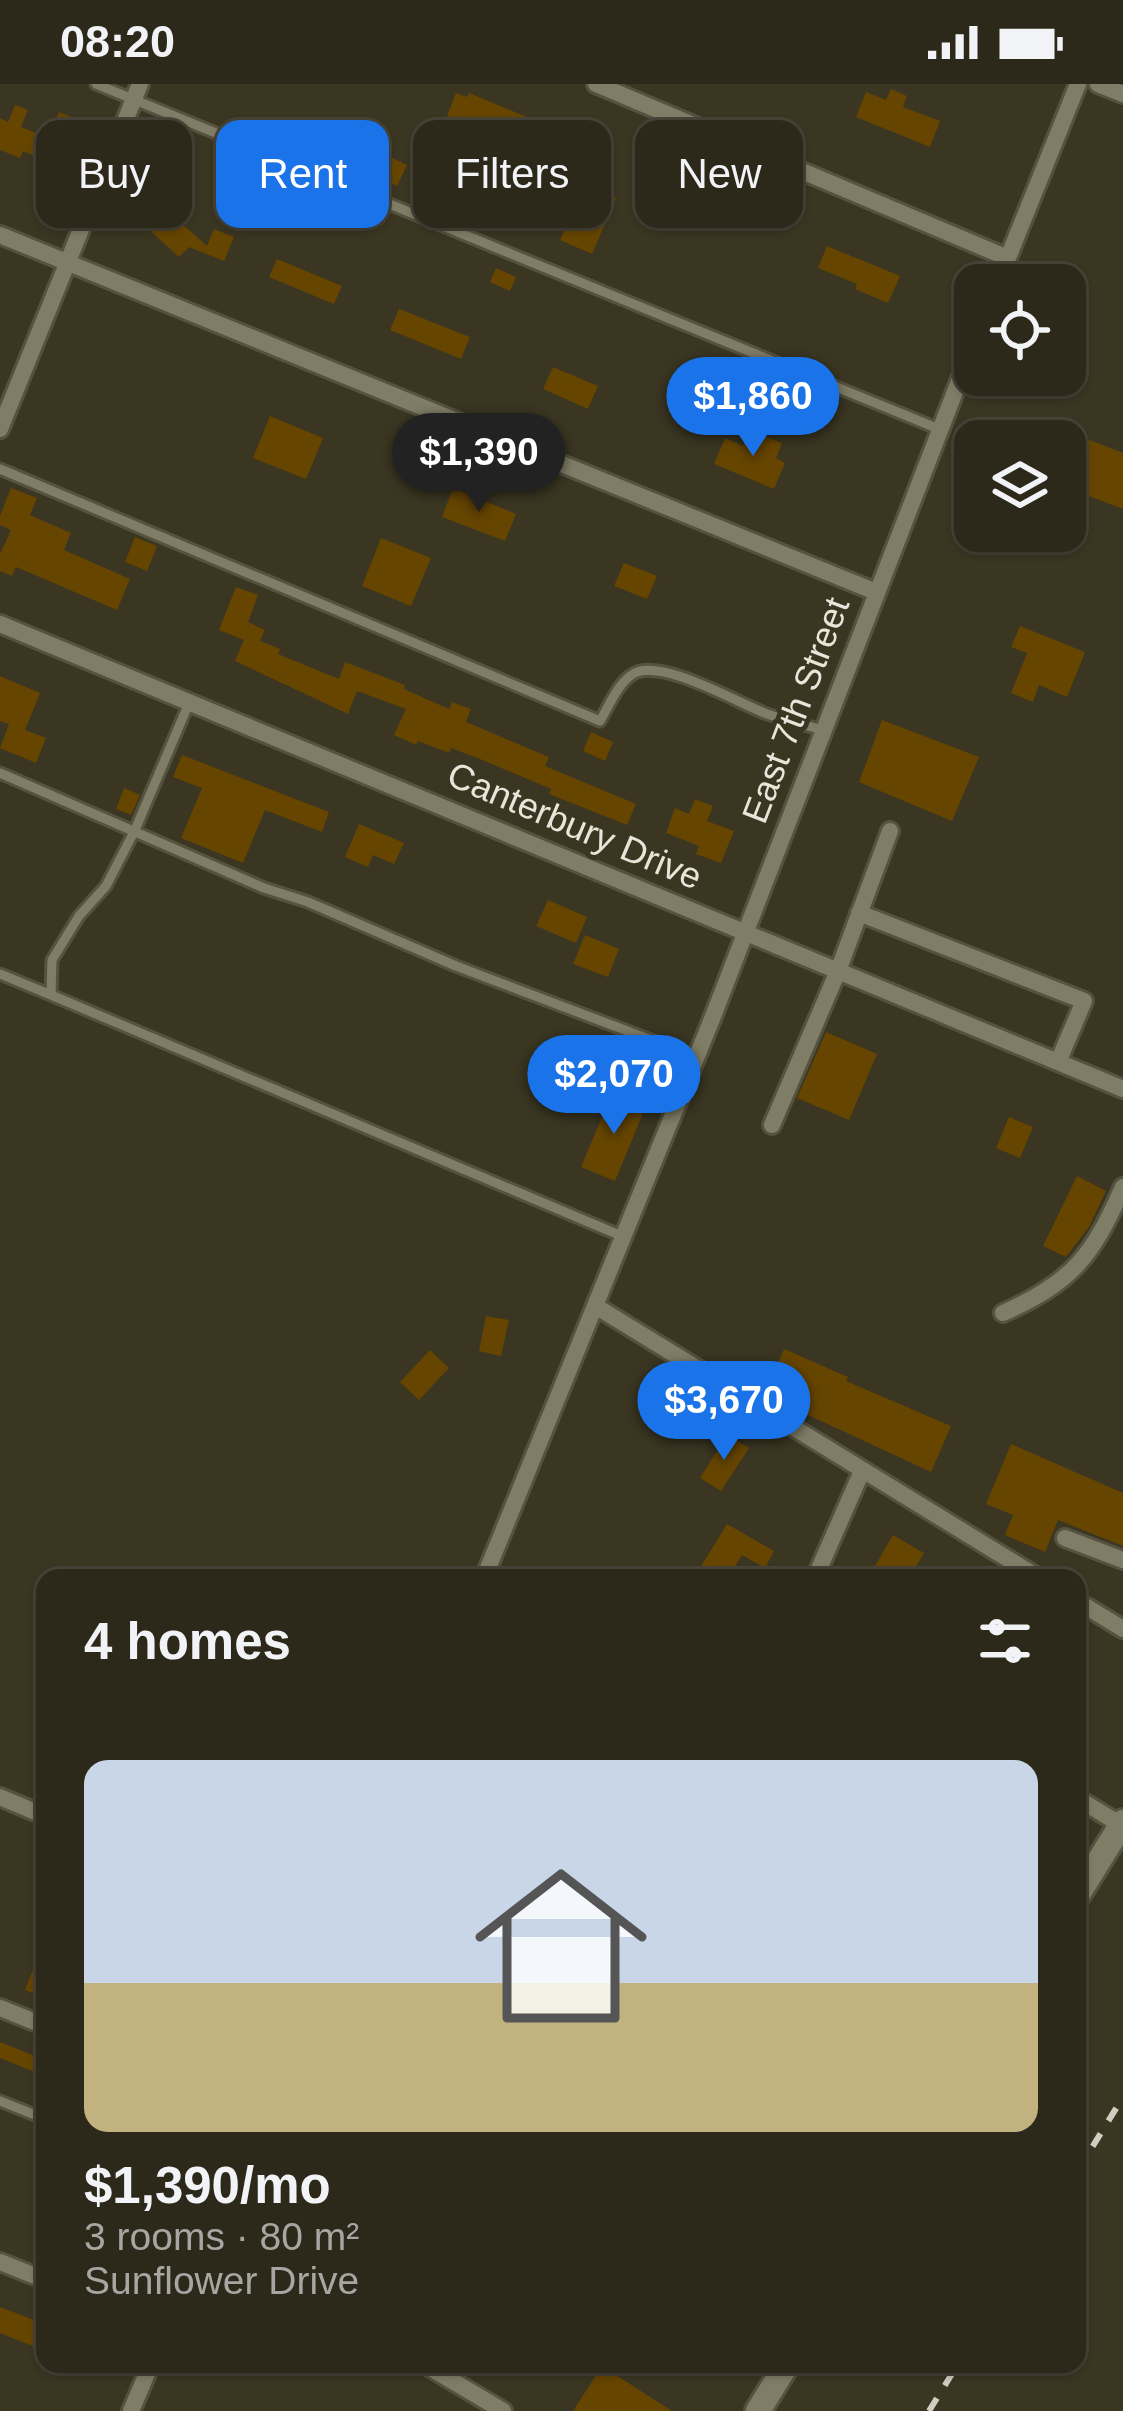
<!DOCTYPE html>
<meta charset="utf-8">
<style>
body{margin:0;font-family:Helvetica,sans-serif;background:#383427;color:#f1f3f6;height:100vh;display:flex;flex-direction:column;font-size:45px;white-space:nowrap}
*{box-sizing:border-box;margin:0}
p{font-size:39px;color:#a6a6a2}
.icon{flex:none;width:66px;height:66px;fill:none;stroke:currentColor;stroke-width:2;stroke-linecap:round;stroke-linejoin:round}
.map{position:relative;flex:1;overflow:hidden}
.drawer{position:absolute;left:36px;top:1485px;width:1050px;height:804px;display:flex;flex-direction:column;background:#2c281a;border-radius:24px;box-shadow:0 3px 9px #0004,0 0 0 3px #484439}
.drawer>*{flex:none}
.banner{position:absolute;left:36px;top:36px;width:1053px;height:108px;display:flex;gap:24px}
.fabs{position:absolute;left:954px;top:180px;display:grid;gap:24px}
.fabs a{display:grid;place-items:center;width:132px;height:132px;border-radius:24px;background:#2c281a;box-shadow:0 3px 9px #0004,0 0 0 3px #484439;font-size:60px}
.price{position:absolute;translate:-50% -102px;padding:0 27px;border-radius:42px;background:#1a73e8;color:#fff;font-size:39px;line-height:78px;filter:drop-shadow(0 3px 6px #0008)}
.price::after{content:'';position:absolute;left:50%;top:72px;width:36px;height:27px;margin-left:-18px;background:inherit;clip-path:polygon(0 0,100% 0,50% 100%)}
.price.selected{background:#222;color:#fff}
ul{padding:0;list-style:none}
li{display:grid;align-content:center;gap:24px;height:636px;padding:0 48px}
li span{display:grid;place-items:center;height:372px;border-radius:24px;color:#555}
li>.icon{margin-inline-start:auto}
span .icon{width:216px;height:216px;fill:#fffc;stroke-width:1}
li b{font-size:51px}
h2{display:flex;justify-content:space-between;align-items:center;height:144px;padding:0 48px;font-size:51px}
.pill{padding:0 42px;border-radius:24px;background:#2c281a;box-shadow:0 3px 9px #0004,0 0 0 3px #484439;font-size:42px;line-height:108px}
.pill.selected{background:#1a73e8;color:#fff}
.status{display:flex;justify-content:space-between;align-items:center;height:84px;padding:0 60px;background:#2c281a;direction:ltr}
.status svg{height:33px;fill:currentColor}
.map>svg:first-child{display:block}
</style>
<div class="status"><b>08:20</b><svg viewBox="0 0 49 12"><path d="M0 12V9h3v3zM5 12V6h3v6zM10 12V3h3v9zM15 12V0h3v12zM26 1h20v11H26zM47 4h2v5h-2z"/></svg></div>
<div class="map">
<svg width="1123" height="2327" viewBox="0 0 1123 2327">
<rect width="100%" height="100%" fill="#3a3622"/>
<path fill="#664501" d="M891 5 907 12 903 23 940 37 930 63 856 33 866 8 886 16Z
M456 9 467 13 469 9 527 33 516 59 477 43 473 53 458 47 462 38 447 32Z
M15 21 28 26 21 43 48 54 59 28 85 38 65 85 23 67 20 74 0 66V34L8 38Z
M382 69 407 81 397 102 372 90Z
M671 90 691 98 688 104 731 121 722 145 675 127 670 140 653 133 658 120 648 116 658 91 668 96Z
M584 100 616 114 592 170 560 156Z
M239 104 262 114 251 141 228 132Z
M162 122 207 162 214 145 234 153 224 177 189 163 179 173 144 141Z
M827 162 900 192 888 219 855 205 857 200 818 184Z
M277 175 342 202 334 220 269 193Z
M496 184 516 193 510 207 490 198Z
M399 225 470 253 461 275 390 246Z
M553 283 598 302 588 325 543 305Z
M270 332 323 354 306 395 253 374Z
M1036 335 1123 369V425L1065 403V357H1028Z
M750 346 782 359 776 374 785 379 774 405 714 380 725 354 743 362Z
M11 404 37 414 30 431 71 449 64 466 130 495 117 526 16 483 12 492 0 487V470L11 446 0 441V432Z
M453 404 516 430 505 457 442 433Z
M135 453 157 462 147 487 125 478Z
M381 454 431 474 411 522 362 502Z
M624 479 657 492 647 515 614 502Z
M236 503 258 511 248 538 265 546 260 557 280 565 278 570 339 595 345 578 405 601 404 605 449 625 452 618 471 625 466 638 549 673 545 682 636 720 627 741 549 710 551 705 480 675 451 664 449 669 418 657 416 661 394 651 406 625 357 607 348 630 235 577 244 556 219 546Z
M1020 542 1085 568 1067 613 1039 601 1033 618 1011 609 1027 569 1011 563Z
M0 592 40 609 25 646 46 654 36 679 0 664 9 640 0 637Z
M882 636 979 673 952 737 859 698Z
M591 648 613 658 605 677 583 667Z
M182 671 329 728 322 748 265 726 243 779 181 754 202 704 173 693Z
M124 704 140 711 131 731 116 725Z
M695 715 713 722 707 737 734 747 721 779 696 770 699 762 666 749 675 724 689 730Z
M359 740 404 759 394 780 373 771 368 783 345 773Z
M548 816 587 833 576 859 536 842Z
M585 851 619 865 608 893 573 880Z
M826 948 877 970 849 1036 797 1014Z
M612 1009 646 1022 615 1097 581 1083Z
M1009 1033 1033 1043 1020 1074 996 1064Z
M1077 1092 1106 1107 1089 1143 1066 1173 1043 1162Z
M486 1232 509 1236 501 1272 479 1267Z
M784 1265 848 1293 846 1297 951 1342 931 1388 765 1311Z
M430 1266 449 1284 419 1316 400 1298Z
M727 1351 749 1364 721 1407 700 1394Z
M1011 1360 1123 1409V1462L1058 1436 1045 1468 1005 1451 1013 1431 986 1420Z
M727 1440 774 1467 765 1484 742 1471 728 1494H716L700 1484Z
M893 1451 924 1469 909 1494H868Z
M33 1885 45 1890V1914L25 1906Z
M0 1958 45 1976V1992L0 1974Z
M0 2223 44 2240 35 2263 0 2249Z
M602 2282 672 2327H573Z"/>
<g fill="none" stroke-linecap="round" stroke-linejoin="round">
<defs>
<path id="service" d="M96 0 939 345
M0 385 600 637C609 622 618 599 633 590 660 573 738 619 767 630 785 636 804 641 823 646
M189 619 135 746 106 802 79 832 52 876 51 911 624 1153
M0 689 264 804 308 818 456 882 696 973
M0 890 51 911
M0 2017 45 2035"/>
<path id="minor" d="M596 0 1008 174
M1098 0 1123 10
M0 151 876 508
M997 201 1078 0
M0 345 140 0
M0 540 1123 1005
M859 829 1084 917 1058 978
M772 1041 838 887 890 747
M597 1223 1039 1494
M1003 1229C1073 1198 1093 1171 1123 1103
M1065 1454 1123 1476
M484 1494 712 935 975 256
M815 1494 862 1387
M1077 1517 1123 1545
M0 1713 45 1732
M1077 1714 1121 1741
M0 1924 45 1942
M0 2178 45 2196
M424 2280 503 2327
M131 2327 151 2280"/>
<path id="secondary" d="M1077 1812 1123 1738
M758 2327 787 2280"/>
</defs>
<use href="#service" stroke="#555240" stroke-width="15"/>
<use href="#minor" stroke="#555240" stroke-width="22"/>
<use href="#secondary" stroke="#555240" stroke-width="30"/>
<use href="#service" stroke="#807d66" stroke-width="9"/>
<use href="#minor" stroke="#807d66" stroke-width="16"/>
<use href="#secondary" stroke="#807d66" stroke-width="24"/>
<path stroke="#d0cec1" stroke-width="6" stroke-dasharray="15 15" stroke-linecap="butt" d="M1077 2088 1123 2013
M929 2327 958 2280"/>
</g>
<g text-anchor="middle" stroke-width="10" stroke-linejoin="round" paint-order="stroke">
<g font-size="36" fill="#e8e6da" stroke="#3a3622">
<text transform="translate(795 626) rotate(-69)" y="13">East 7th Street</text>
<text transform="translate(575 741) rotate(23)" y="13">Canterbury Drive</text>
</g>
</g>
</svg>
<div class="fabs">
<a><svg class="icon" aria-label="locate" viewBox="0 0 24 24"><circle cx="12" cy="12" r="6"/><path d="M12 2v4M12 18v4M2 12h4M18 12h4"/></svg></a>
<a><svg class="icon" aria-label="layers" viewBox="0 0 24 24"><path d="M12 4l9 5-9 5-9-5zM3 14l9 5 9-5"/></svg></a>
</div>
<b class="price" style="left:753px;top:375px">$1,860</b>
<b class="price selected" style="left:479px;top:431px">$1,390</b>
<b class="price" style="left:614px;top:1053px">$2,070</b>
<b class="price" style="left:724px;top:1379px">$3,670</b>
<div class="banner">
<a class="pill">Buy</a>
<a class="pill selected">Rent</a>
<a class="pill">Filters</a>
<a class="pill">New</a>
</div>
<section class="drawer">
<h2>4 homes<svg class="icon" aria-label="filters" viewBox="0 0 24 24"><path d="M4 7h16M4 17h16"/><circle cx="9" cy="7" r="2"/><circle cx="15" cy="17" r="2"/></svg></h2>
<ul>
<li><span style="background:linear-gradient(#c9d6e8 60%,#c2b280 0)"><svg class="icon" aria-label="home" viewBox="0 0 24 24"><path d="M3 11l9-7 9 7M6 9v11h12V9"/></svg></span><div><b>$1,390/mo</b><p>3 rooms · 80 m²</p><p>Sunflower Drive</p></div></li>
</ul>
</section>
</div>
